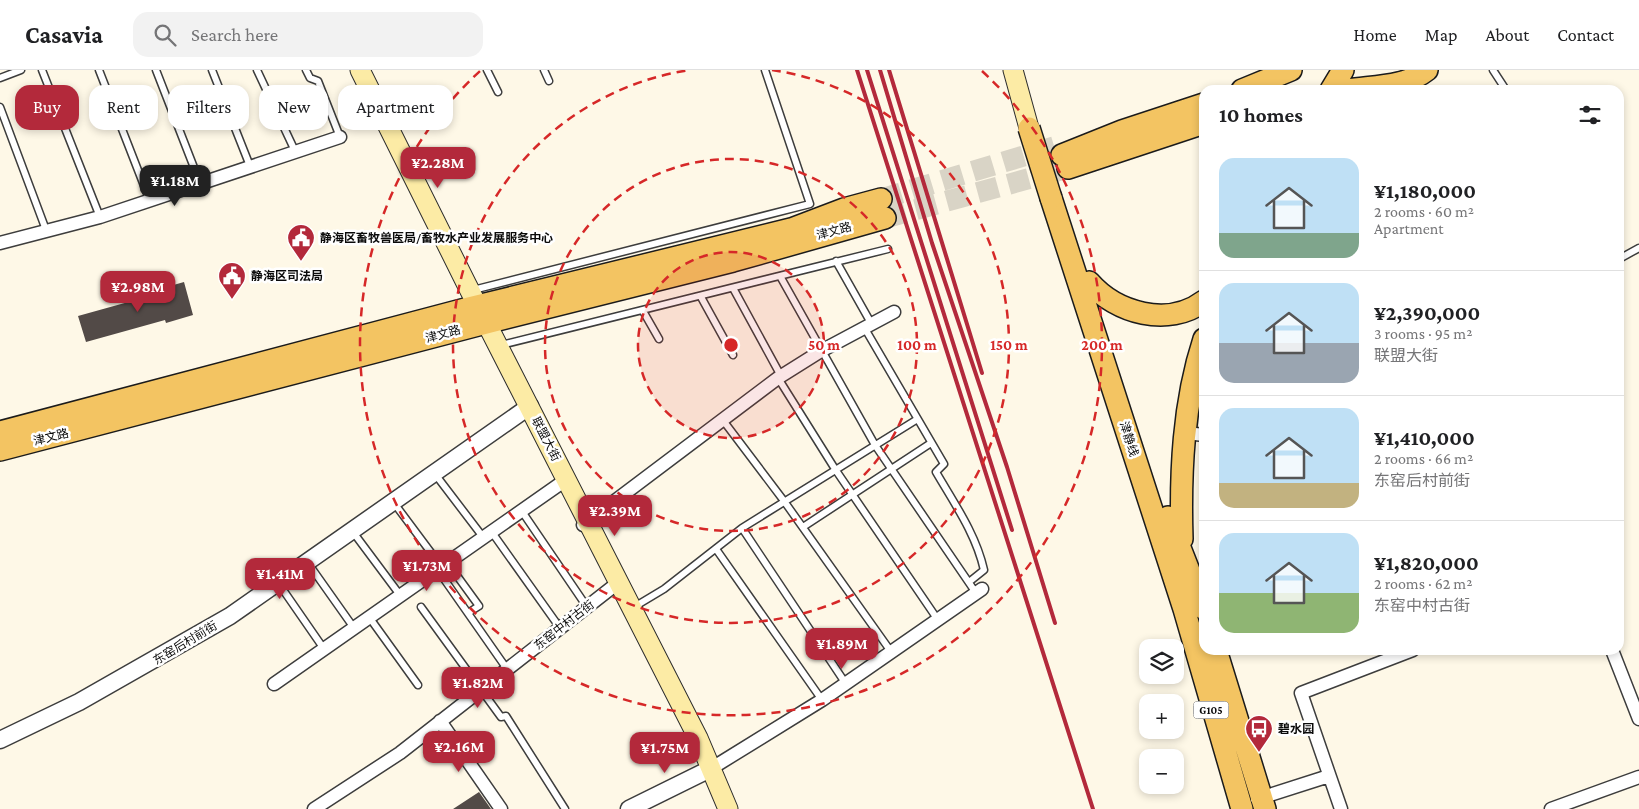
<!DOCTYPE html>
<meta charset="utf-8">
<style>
body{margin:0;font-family:"Crimson Pro","Noto Sans SC",serif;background:#f2f2f2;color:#202124;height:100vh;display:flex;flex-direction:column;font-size:19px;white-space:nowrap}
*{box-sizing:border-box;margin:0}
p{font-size:16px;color:#757577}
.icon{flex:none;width:28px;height:28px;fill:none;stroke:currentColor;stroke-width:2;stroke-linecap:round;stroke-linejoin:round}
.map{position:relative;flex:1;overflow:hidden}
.details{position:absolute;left:1199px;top:15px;width:425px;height:570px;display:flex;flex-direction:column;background:#fff;border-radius:15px;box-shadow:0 2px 8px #0003}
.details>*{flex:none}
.top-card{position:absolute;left:15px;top:15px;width:475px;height:45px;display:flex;gap:10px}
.buttons{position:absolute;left:1139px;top:569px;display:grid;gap:10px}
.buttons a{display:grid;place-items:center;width:45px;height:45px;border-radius:10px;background:#fff;box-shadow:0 2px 8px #0003;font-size:25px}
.price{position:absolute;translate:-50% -42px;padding:0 11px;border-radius:10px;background:#b3293b;color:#fff;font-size:16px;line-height:32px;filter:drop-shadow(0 1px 2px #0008)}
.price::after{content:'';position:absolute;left:50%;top:30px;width:15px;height:11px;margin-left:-8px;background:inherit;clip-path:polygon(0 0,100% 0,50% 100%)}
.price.selected{background:#222;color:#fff}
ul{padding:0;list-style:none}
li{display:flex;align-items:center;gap:15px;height:125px;padding:0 20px}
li+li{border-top:1px solid #e0e0e0}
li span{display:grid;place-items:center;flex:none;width:140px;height:100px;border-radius:15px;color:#555}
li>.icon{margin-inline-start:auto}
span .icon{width:60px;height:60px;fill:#fffc;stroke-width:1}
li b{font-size:21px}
h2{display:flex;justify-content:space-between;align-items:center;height:60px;padding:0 20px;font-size:21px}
.tag{padding:0 18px;border-radius:15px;background:#fff;box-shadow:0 2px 8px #0003;font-size:18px;line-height:45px}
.tag.selected{background:#b3293b;color:#fff}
header{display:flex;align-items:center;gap:30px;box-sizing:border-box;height:70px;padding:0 25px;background:#fff;border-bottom:1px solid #e0e0e0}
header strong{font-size:24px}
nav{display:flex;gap:28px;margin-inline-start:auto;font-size:18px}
.search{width:350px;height:45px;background:#f2f2f2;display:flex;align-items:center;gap:12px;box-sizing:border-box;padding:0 18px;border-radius:15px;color:#757577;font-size:19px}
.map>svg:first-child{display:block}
</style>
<header>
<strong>Casavia</strong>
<div class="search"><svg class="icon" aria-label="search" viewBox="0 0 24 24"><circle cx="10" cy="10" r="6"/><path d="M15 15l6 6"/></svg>Search here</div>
<nav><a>Home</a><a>Map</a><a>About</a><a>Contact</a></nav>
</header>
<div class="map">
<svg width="1639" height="739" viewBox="0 0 1639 739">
<rect width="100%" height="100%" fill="#fef8e7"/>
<path fill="#524a47" d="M184 212 193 245 166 253 165 250 86 272 78 246 157 224 156 220Z
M479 722 491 739H453Z"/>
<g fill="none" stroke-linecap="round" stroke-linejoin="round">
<path stroke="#d9d4c6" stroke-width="21" stroke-dasharray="21 11" stroke-linecap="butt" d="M881 129 1060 75
M885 148 1068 98"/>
<defs>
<path id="service" d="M42 0 100 147
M99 0 150 131
M156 0 200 113
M212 0 250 96
M257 0 295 81
M306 0 310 8 318 11 340 67
M487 0 498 22
M544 0 549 11
M1493 0 1506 20
M0 8 21 0
M0 37 46 160
M1619 189 1639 178
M836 191 871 253
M780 206 875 375 976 523
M733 218 781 306
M473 220 810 134 765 0
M701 227 733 285
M643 241 659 269
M864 257 944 394 936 402C954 433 976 464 984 500L969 512
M501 275 888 179
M778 308 835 399 938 550
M722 349 784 431 892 583
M435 404 483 467
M394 433 441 496
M521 440 587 537
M803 457 931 373
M742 458 846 614
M491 461 560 558
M353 462 400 525
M716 479 822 630
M447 492 479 536 468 543
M308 493 354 558
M437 499 507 599
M279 514 324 579
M421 537 501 647 506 646 565 739
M634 537 664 519 742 458 916 350
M369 547 418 615"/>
<path id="minor" d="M0 173 100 147 340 67
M1186 363 1204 365
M583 455 778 308 821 281 894 242
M1612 580 1639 649
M274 614 567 409
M440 651 501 739
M712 698 822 630 982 519
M1257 729 1329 706
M314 739 400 683 619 512
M1341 739 1301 623 1413 580
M1551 739 1639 707"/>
<path id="tertiary" d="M0 670 79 632 230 546 530 336
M629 739 712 698"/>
<path id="secondary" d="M360 0 467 215 698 668 728 739
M1013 0 1029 58"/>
<path id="primary" d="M1242 20 1291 0
M1331 20 1343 0
M1348 20C1374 16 1406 17 1427 0
M1062 85 1122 61 1204 34
M1068 98 1204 53
M1051 128 1184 539 1242 739
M794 158 844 139 881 129
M1089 212C1116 243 1168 258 1204 231
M0 362 469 238 795 158
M0 380 486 253 733 191 885 148
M1168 447 1204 539
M1182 469C1180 403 1183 333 1204 269
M1216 580 1265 739"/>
</defs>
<use href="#service" stroke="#3d3d3d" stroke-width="9"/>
<use href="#minor" stroke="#3d3d3d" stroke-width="15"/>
<use href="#tertiary" stroke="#3d3d3d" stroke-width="19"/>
<use href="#secondary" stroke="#2c2c2c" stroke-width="21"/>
<use href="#primary" stroke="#1b1b1b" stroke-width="24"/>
<use href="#service" stroke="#fff" stroke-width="6"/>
<use href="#minor" stroke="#fff" stroke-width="12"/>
<use href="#tertiary" stroke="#fff" stroke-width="16"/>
<use href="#secondary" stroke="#fceba5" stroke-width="19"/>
<use href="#primary" stroke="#f3c462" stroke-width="21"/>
<path stroke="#b3293b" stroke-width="4" d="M857 0 1093 739
M867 0 1012 460
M880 0 932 173 1007 397 1055 553
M889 0 982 303"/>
<defs>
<path id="primary-bridge" d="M1029 58 1051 128"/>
</defs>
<use href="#primary-bridge" stroke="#1b1b1b" stroke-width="24" stroke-linecap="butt"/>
<use href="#primary-bridge" stroke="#f3c462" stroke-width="21"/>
</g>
<circle cx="731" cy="275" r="93" fill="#d62828" fill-opacity=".12"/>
<g fill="none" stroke="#d62828" stroke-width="2.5" stroke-dasharray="9 6">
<circle cx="731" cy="275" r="93"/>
<circle cx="731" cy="275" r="186"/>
<path d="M772 0A278 278 0 1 1 690 0"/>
<path d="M982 1A371 371 0 1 1 480 1"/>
</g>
<defs>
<symbol id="civic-pin" viewBox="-11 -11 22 30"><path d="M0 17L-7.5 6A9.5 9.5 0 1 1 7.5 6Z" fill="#b3293b" stroke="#fff"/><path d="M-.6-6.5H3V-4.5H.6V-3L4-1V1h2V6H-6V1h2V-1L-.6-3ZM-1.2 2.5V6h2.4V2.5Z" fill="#fff"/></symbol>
<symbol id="bus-pin" viewBox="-11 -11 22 30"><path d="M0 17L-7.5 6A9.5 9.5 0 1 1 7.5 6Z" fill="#b3293b" stroke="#fff"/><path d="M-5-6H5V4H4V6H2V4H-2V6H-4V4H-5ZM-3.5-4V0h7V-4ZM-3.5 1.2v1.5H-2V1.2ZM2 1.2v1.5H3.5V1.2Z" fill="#fff"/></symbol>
</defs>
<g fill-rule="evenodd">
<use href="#civic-pin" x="285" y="152" width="32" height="43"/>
<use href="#civic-pin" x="216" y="190" width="32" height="43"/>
<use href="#bus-pin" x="1243" y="643" width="32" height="43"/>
</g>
<g text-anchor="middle" stroke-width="5" stroke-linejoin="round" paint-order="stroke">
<rect fill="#fff" stroke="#545454" stroke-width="1" x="1193.5" y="631.5" width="35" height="17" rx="4"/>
<g font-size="11" font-weight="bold" fill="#0a0a0a">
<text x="1211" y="644">G105</text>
</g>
<g font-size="12" fill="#0a0a0a" stroke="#fff">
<text transform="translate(834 161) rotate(-15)" y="4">津文路</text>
<text transform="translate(443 264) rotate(-15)" y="4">津文路</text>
<text transform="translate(51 367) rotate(-14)" y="4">津文路</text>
<text transform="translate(546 369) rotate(63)" y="4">联盟大街</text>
<text transform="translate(1129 369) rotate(72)" y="4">津静线</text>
<text transform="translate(564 555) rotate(-38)" y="4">东窑中村古街</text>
<text transform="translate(185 573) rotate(-31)" y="4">东窑后村前街</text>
</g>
<g font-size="12" font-weight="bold" fill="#0a0a0a" stroke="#fff" text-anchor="start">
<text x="320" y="172">静海区畜牧兽医局/畜牧水产业发展服务中心</text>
<text x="251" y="210">静海区司法局</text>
<text x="1278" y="663">碧水园</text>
</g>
</g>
<circle cx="731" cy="275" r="8" fill="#d62828" stroke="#fff" stroke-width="2.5"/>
<g font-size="15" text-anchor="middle" font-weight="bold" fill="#d62828" stroke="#fff" stroke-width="5" stroke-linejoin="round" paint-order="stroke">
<text x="824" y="280">50 m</text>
<text x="917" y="280">100 m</text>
<text x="1009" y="280">150 m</text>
<text x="1102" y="280">200 m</text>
</g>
</svg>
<div class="buttons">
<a><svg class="icon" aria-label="layers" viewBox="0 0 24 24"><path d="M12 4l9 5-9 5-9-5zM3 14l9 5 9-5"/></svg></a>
<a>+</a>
<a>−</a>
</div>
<b class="price" style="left:438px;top:119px">¥2.28M</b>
<b class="price selected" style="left:175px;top:137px">¥1.18M</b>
<b class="price" style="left:138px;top:243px">¥2.98M</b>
<b class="price" style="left:615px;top:467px">¥2.39M</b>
<b class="price" style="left:427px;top:522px">¥1.73M</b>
<b class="price" style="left:280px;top:530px">¥1.41M</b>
<b class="price" style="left:842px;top:600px">¥1.89M</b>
<b class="price" style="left:478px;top:639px">¥1.82M</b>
<b class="price" style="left:459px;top:703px">¥2.16M</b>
<b class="price" style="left:665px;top:704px">¥1.75M</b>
<div class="top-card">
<a class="tag selected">Buy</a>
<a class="tag">Rent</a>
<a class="tag">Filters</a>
<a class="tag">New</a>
<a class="tag">Apartment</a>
</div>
<section class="details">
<h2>10 homes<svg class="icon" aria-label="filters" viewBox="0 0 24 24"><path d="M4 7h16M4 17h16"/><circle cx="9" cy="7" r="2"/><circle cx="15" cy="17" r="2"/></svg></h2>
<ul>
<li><span style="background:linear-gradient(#bfe0f5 75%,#7fa58c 0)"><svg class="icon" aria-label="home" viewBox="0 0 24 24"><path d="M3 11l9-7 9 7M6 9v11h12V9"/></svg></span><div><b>¥1,180,000</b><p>2 rooms · 60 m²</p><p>Apartment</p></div></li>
<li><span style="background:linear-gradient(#bfe0f5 60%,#9aa5b1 0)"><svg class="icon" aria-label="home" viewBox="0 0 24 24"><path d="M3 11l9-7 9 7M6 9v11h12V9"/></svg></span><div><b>¥2,390,000</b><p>3 rooms · 95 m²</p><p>联盟大街</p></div></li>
<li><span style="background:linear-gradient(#bfe0f5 75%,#c2b280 0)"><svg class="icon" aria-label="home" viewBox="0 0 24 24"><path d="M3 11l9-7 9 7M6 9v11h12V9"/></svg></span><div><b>¥1,410,000</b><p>2 rooms · 66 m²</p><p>东窑后村前街</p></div></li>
<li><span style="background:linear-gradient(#bfe0f5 60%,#8fb573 0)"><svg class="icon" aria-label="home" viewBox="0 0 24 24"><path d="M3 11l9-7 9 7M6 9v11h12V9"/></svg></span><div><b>¥1,820,000</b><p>2 rooms · 62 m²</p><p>东窑中村古街</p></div></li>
</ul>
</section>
</div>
